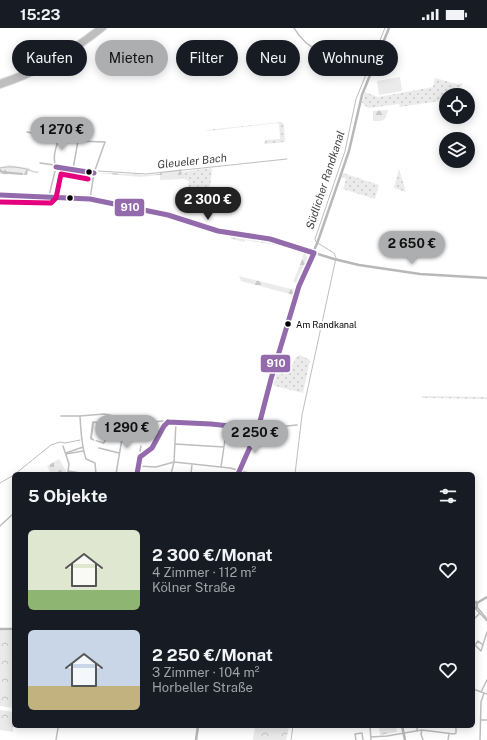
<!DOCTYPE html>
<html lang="de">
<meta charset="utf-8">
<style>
body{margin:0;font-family:"Public Sans",sans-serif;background:#242831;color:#f1f3f6;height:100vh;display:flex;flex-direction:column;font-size:15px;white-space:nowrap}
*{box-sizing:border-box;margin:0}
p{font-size:13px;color:#9ea1a6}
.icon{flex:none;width:22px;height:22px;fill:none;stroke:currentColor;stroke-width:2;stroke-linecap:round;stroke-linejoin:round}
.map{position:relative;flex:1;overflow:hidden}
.panel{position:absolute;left:12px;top:444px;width:463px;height:256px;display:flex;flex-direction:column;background:#171b24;border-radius:6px;box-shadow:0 2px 10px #0003}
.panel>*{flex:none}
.banner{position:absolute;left:12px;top:12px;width:463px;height:36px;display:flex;gap:8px}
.tools{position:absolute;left:439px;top:60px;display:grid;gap:8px}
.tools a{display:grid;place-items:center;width:36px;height:36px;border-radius:50%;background:#171b24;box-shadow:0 2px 10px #0003;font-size:20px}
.price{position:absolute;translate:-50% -34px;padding:0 9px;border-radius:14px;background:#adaeaf;color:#111;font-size:13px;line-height:26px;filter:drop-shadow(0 1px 2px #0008)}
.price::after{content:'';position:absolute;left:50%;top:24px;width:12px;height:9px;margin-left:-6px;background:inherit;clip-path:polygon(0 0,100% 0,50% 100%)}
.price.current{background:#222;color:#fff}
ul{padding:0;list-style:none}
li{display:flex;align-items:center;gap:12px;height:100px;padding:0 16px}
li span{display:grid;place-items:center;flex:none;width:112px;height:80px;border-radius:6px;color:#555}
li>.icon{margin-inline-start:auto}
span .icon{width:48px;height:48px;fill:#fffc;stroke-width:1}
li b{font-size:17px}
h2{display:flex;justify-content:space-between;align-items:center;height:48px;padding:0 16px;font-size:17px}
.pill{padding:0 14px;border-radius:18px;background:#171b24;box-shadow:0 2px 10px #0003;font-size:14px;line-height:36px}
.pill.current{background:#adaeaf;color:#111}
.status{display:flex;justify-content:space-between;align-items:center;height:28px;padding:0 20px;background:#171b24;direction:ltr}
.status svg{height:11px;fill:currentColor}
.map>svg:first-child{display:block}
</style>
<div class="status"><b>15:23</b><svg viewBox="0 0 49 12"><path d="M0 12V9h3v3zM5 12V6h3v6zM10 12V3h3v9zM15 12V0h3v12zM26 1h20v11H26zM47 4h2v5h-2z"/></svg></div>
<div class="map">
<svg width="487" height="712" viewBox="0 0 487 712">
<defs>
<pattern id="grass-dots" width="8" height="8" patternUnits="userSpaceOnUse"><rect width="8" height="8" fill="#ebebeb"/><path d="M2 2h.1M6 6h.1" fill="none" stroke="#c8c8c8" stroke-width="1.8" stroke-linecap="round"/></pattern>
<pattern id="forest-firs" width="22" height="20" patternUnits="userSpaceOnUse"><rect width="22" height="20" fill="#ebebeb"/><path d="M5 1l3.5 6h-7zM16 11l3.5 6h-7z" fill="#c8c8c8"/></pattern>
<pattern id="cemetery-stones" width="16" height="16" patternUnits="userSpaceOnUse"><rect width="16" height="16" fill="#ebebeb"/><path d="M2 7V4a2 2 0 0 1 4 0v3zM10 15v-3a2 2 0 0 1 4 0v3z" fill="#c8c8c8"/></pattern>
<pattern id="park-crowns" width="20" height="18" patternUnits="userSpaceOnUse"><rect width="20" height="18" fill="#ebebeb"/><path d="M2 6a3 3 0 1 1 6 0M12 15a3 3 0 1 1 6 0" fill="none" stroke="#c8c8c8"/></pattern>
<pattern id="water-ripples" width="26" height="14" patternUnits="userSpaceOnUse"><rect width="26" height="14" fill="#bebebe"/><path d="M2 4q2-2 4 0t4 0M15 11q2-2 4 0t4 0" fill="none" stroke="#a2a2a2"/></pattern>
</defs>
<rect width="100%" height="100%" fill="#fff"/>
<path fill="url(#grass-dots)" d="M435 50 457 56 463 55 457 67H446V72L400 79 399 76 368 80 362 75 365 64 378 69 433 59Z
M282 94 284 97 285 114 264 116 265 112 280 111 279 95 207 103V102Z
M211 140 212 142 209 168 187 164 189 153 182 150 181 144Z
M399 141 406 164 394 160Z
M343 145 379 157 375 171 343 161 346 151 341 149Z
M231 207 262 211 275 215V217L245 212V214L231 211Z
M300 327 310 332 303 365 271 357 278 333 284 332 293 336 296 329Z
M422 368 487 369V371L431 370H422Z"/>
<path fill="url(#forest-firs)" d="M388 82C385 93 385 93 373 93V83Z
M9 137 29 140 30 141V143H28L27 147 0 146V139Z
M181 141 182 151 160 152V147L140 149 97 145H110L143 147 160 146V144Z
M304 225 308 230 298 257H296V255L293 254 303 229H302Z
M239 248 291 261 296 260 294 267 241 253Z"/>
<path fill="url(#cemetery-stones)" d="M59 431 66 443V446H51L47 438Z"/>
<path fill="url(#park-crowns)" d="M0 602 14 603V680L0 678Z
M0 682 14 684 13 704 0 702Z
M255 698 289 699 286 712H253Z
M379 698H396L397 704 380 707Z"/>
<path fill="#ebebeb" d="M400 49 402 63 379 67 377 53Z"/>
<path fill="url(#water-ripples)" d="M93 393 108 396 106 413 104 416 95 413 96 412 103 414 104 413 107 399 105 397 94 395 92 410 94 411V413L90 411 92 394Z"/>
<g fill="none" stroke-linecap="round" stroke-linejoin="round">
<path stroke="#bebebe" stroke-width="1" d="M0 140C9 138 17 139 26 141 31 142 33 145 38 144
M98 143 146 146 287 131
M15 446 51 417 60 414 65 415 80 412
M295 446 302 387 336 230 334 225 316 214 315 211 345 123 356 71 385 0
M0 455 14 447
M291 712 293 698"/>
<path stroke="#bebebe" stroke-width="2" d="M0 142 2 144 22 146"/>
<defs>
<path id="highway" d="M0 54C36 42 69 24 99 0
M0 58C38 46 73 25 104 0"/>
</defs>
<use href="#highway" stroke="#dbdbdb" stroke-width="6"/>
<path stroke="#bebebe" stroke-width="1.5" d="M294 0C309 26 335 30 362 36
M27 104 78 113 105 114 94 145 90 171
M40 135 54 137
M56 139 94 145
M73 141 78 113
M49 168 56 139C52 130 56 119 59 110
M61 388H80L104 386 114 388 134 396 162 393 211 396 256 401 297 397
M80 388C81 403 81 417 86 431L95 435 96 446
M175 416 224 419
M63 418 69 436 68 443
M141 418 140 423 142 427
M99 420 119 425
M66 425 83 419
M66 426 83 423
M138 438 156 439 174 434 230 440 252 446
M221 439 227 398
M67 446 68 443 87 446
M116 446 125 393
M137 446 140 429 152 420 167 395
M171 446 174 434 176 394
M191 446 192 436
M0 498 14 485
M477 579 487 591
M475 580 487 593
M473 592 479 586
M483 617 478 613 475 617 481 623 487 604
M473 661 487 666
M481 664 487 652
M481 692H487
M370 698 371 712
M417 698V702
M422 702 421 706 423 712
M371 709 387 708 422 702 454 706 456 705V698
M56 712 58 700 60 699
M356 712 355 706 362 705 363 712
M448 712 449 706
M480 712 481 674 484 665"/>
<path stroke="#b8b8b8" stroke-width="2.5" d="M0 167 64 169 90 171 168 187 218 203 270 211 334 231 359 237 420 246 487 250
M238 446 258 401 271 351 299 258 318 213 349 123 362 67 389 0
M473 574H476L477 577 476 580H473
M477 575 487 569
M0 601H14
M402 698 405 712
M196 712 198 698"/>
<use href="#highway" stroke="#bebebe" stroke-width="4"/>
<defs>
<path id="bus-1" d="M56 139 94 145
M0 167 90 171 168 187 218 203 270 211 314 225
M168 394 211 396 258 401
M137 446 140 429 152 420 164 398 168 394
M238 446 258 401 271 351 299 258 314 225"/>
<path id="bus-2" d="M0 174 51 175 56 170 61 146 88 151"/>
</defs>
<use href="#bus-1" stroke="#fff" stroke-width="8"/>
<use href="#bus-2" stroke="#fff" stroke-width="8"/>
<use href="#bus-1" stroke="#936aab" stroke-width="5"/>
<use href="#bus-2" stroke="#e5007d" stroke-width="5"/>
</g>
<g fill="#000" stroke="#fff" stroke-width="1.5">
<circle cx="89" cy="144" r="3.5"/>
<circle cx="70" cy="170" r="3.5"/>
<circle cx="288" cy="296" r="3.5"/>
</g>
<g text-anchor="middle" stroke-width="4" stroke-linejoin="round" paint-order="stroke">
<g font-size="9" fill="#000" stroke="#fff" text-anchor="start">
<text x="296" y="300">Am Randkanal</text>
</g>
<g font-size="11" font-style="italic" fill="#434343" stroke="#fff">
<text transform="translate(192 133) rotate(-6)" y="4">Gleueler Bach</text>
<text transform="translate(325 152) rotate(-72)" y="4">Südlicher Randkanal</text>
</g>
</g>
<g stroke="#fff" stroke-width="1.5">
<rect x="114" y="170" width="31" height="19" rx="4" fill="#936aab"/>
<rect x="260" y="326" width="31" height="19" rx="4" fill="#936aab"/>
</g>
<g font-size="11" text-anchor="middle" font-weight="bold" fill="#fff">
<text x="130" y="183">910</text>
<text x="276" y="339">910</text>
</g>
</svg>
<div class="tools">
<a><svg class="icon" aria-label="locate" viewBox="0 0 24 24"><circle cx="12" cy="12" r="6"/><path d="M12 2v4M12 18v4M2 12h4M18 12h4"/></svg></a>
<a><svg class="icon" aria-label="layers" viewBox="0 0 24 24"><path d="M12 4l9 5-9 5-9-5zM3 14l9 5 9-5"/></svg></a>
</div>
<b class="price" style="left:62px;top:123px">1 270 €</b>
<b class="price current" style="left:208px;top:193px">2 300 €</b>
<b class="price" style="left:412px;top:237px">2 650 €</b>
<b class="price" style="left:127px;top:421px">1 290 €</b>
<b class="price" style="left:255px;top:426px">2 250 €</b>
<div class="banner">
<a class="pill">Kaufen</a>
<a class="pill current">Mieten</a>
<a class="pill">Filter</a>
<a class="pill">Neu</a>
<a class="pill">Wohnung</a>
</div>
<section class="panel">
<h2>5 Objekte<svg class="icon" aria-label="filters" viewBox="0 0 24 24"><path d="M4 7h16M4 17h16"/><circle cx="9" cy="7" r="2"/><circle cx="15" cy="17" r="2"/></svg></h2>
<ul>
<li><span style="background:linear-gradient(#dfe7d0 75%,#8fb573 0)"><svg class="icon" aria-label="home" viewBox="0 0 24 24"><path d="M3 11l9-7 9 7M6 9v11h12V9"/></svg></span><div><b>2 300 €/Monat</b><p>4 Zimmer · 112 m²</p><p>Kölner Straße</p></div><svg class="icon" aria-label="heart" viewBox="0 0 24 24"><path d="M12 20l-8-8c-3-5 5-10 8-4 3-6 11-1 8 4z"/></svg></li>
<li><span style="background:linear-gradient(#c9d6e8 70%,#c2b280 0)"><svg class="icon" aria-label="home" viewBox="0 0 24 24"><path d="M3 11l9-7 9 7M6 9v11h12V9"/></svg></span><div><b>2 250 €/Monat</b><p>3 Zimmer · 104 m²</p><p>Horbeller Straße</p></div><svg class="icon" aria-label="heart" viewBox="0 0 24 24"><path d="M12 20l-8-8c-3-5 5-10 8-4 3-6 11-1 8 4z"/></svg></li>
</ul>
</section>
</div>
